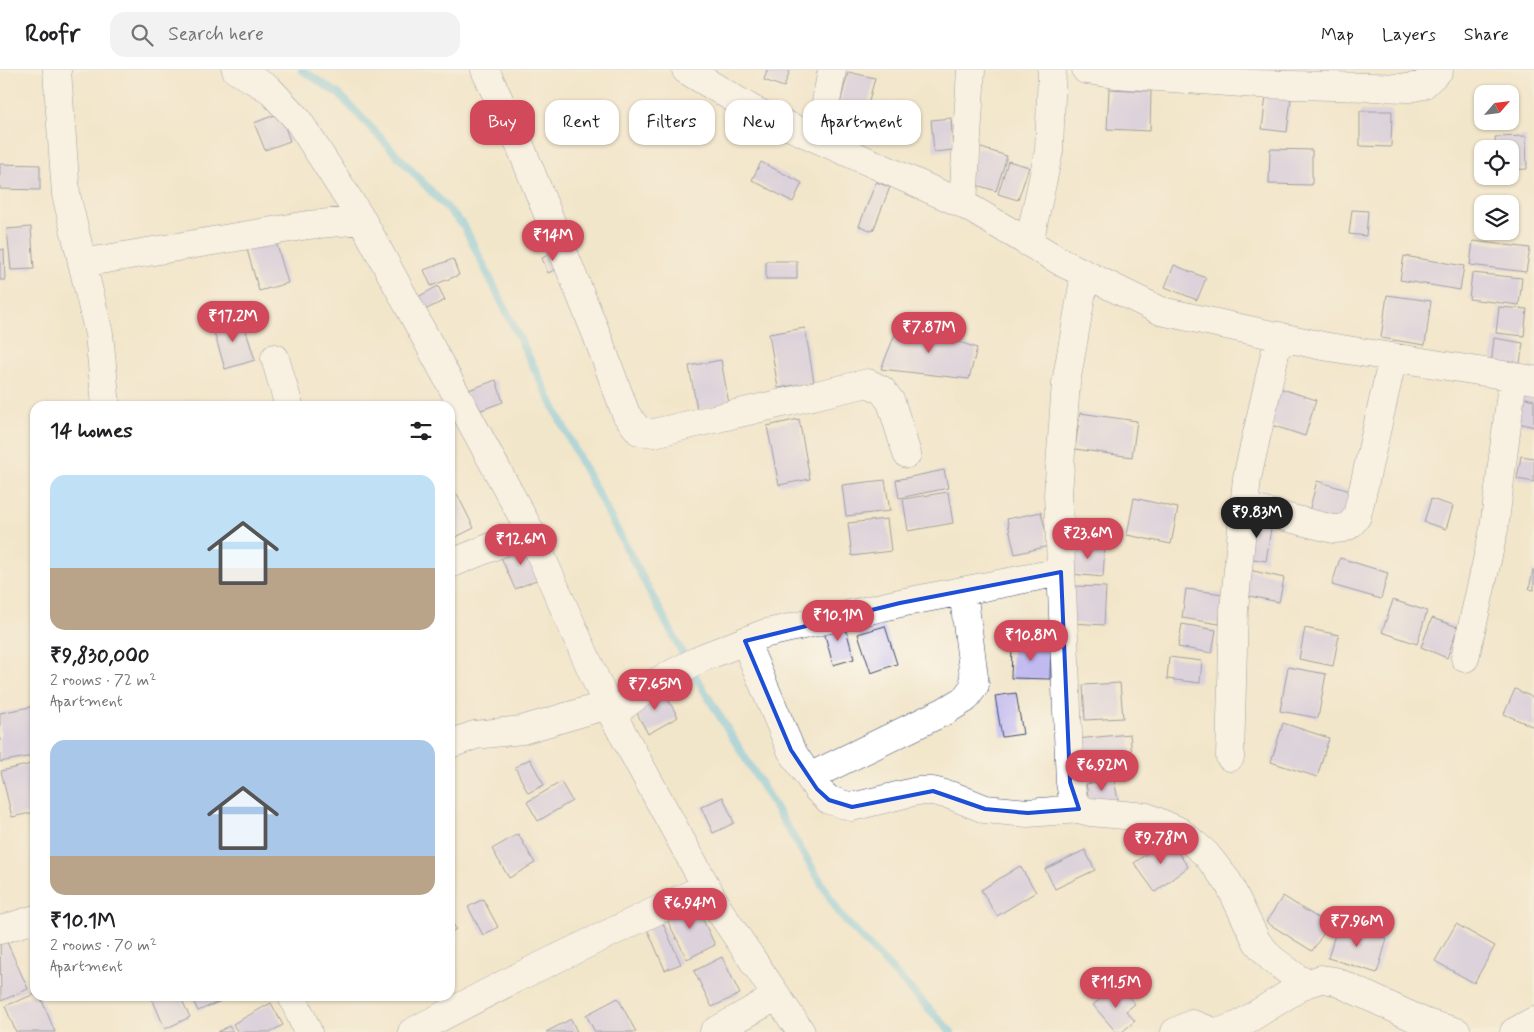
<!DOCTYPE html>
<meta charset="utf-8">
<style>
body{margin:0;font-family:Mynerve,sans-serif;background:#f2f2f2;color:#202124;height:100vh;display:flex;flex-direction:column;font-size:19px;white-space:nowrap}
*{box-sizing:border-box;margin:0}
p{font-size:16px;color:#757577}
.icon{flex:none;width:28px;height:28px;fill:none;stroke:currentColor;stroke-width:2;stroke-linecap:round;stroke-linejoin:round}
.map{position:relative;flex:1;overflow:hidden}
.drawer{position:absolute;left:30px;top:331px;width:425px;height:600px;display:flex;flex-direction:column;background:#fff;border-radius:15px;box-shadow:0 1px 4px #0004}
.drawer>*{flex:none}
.hud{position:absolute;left:470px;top:30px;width:475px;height:45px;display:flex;gap:10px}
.needle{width:32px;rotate:62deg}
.buttons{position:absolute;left:1474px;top:15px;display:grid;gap:10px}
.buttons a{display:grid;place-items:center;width:45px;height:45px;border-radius:10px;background:#fff;box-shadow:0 1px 4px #0004;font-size:25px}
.price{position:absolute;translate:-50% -42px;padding:0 11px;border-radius:18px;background:#d1495b;color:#fff;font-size:16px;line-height:32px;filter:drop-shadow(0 1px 2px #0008)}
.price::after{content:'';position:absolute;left:50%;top:30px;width:15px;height:11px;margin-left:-8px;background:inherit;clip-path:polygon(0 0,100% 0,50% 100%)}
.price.active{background:#222;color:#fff}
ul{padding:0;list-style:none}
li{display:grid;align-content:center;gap:10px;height:265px;padding:0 20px}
li span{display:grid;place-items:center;height:155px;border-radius:15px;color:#555}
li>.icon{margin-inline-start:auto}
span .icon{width:90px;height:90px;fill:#fffc;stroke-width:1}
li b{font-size:21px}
h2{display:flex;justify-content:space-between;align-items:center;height:60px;padding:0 20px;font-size:21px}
.pill{padding:0 18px;border-radius:15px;background:#fff;box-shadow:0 1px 4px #0004;font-size:18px;line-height:45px}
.pill.active{background:#d1495b;color:#fff}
header{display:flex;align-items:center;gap:30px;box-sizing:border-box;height:70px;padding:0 25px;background:#fff;border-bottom:1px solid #e0e0e0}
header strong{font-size:24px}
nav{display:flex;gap:28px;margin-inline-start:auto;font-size:18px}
.search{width:350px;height:45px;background:#f2f2f2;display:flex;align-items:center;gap:12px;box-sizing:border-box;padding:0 18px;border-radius:15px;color:#757577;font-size:19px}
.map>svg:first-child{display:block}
</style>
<header>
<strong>Roofr</strong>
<div class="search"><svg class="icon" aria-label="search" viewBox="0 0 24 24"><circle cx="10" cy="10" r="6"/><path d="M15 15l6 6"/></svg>Search here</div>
<nav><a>Map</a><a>Layers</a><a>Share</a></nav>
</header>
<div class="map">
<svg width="1534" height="962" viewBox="0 0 1534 962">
<rect width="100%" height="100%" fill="#fbf7ec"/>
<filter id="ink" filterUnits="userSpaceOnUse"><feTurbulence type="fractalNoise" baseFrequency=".02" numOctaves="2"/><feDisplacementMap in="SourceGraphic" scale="10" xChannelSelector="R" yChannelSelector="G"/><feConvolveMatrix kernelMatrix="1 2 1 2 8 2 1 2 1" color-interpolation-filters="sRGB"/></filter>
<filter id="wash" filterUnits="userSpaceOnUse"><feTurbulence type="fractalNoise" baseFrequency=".0096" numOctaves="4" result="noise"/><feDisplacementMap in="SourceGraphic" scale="20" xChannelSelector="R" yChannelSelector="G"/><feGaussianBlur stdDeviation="1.12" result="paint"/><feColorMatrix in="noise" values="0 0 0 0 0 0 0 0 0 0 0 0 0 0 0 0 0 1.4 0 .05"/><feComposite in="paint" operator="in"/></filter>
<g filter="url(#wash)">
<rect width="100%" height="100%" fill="#f2e6cb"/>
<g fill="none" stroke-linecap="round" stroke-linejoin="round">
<path stroke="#66c2e4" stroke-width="8" d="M302 0 340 25 464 156 580 390 691 599 842 847 951 962"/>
</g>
<g id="blocks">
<path fill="#c1baf0" d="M767 0H790L784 17 764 10Z
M848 2 875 8 862 57 836 50Z
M1109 19 1151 21 1150 61 1107 59Z
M1266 26 1291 29 1287 62 1262 59Z
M1360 41H1392L1391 77 1360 76Z
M280 43 290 71 265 80 254 53Z
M951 48 953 80 934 82 931 50Z
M1526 66 1527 99 1510 100V79H1496L1495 67Z
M978 77 1007 86 996 121 967 112Z
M1270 79 1312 80V115L1269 114Z
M1008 91 1029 97 1018 130 998 124Z
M761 92 802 113 793 132 752 110Z
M0 94 40 95V120L0 119Z
M876 112 890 117 873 161 859 156Z
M1352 140 1368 141 1366 166 1349 164Z
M31 157 34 199 11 200 7 159Z
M275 168 288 213 259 221 246 176Z
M1473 171 1530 178 1526 202 1470 195Z
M4 179 5 210H0V180Z
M558 181 564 196 548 203 542 188Z
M1404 186 1464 196 1460 220 1400 210Z
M453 189 459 205 431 216 424 200Z
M766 191H797V209H766Z
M1174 195 1206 208 1197 230 1165 217Z
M1472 203 1522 208 1519 235 1469 229Z
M438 216 445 230 425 240 418 227Z
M1387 225 1431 231 1425 275 1381 268Z
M1499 237 1527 239 1524 266 1496 263Z
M241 246 255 290 225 299 212 255Z
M900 252 977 278 969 309 881 299Z
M805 258 814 312 778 318 769 264Z
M1494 268 1523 273 1519 300 1491 296Z
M721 290 729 334 697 339 689 296Z
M496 310 503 332 473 343 466 321Z
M1273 316 1316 330 1305 366 1262 352Z
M1522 327 1534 330V357L1515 352Z
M1080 343 1137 351 1132 387 1075 379Z
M799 349 810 409 779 415 767 356Z
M1521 386 1534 388V412L1517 409Z
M944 400 948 418 899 428 896 410Z
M885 410 890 441 846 446 842 415Z
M1317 411 1350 421 1340 454 1308 445Z
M948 422 953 453 908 461 903 429Z
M457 424 474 458 450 470V428Z
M1134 428 1178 438 1171 474 1127 465Z
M1431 429 1453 436 1446 459 1424 452Z
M1041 442 1049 476 1015 484 1007 449Z
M1247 448 1272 452 1266 491 1242 487Z
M887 449 891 481 852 486 848 453Z
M526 473 541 508 515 519 500 485Z
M1072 473 1105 476 1103 507 1070 504Z
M1340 488 1388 503 1381 529 1332 515Z
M1245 499 1284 508 1279 532 1239 524Z
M1533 500H1534V520L1529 519Z
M1073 516 1106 517 1104 555 1072 553Z
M1186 519 1223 524 1219 554 1182 548Z
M1393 530 1427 541 1417 574 1382 562Z
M843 548 854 589 833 595 822 554Z
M1432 548 1458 557 1447 588 1421 577Z
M1182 554 1216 560 1212 583 1178 577Z
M885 556 897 594 871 603 858 564Z
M1305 558 1339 565 1333 596 1299 589Z
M1012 576 1051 577 1050 609 1011 608Z
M1169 587 1202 591 1200 613 1167 609Z
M1288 597 1326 604 1318 648 1280 641Z
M1120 613 1123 648 1085 650 1083 615Z
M661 617 678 647 648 664 632 634Z
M1515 619 1534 628V657L1504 644Z
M1016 623 1023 664 1002 667 995 626Z
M35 636V742L12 747 1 701 31 694 32 686 0 692V643Z
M1283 653 1329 668 1317 707 1271 692Z
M1130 664 1132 687 1078 691 1076 669Z
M530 689 544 715 528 723 515 697Z
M1114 709 1118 730 1090 736 1086 714Z
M561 712 572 731 538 751 527 732Z
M723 727 734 753 713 763 701 737Z
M518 764 535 793 509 808 492 779Z
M1168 768 1188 797 1155 822 1134 793Z
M1085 780 1095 800 1055 819 1045 799Z
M1020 796 1036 822 997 846 981 820Z
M1283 826 1329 855 1312 881 1266 852Z
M483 829 498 857 483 865 468 837Z
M694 831 715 875 687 889 665 846Z
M660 847 681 894 665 900 645 854Z
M450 849 456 859 450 863Z
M1338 854 1387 869 1377 903 1328 888Z
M1456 854 1495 876 1474 913 1435 891Z
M3 863 28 919 1 931 0 864Z
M722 887 740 924 712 937 694 901Z
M1118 914 1135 934 1126 941 1135 951 1122 962H1116L1093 935Z
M35 924V926H40L55 962H16L5 936Z
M151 926H180L190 947 165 959Z
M191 926H219L221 931 198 941Z
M618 928 636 962H595L586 945Z
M271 933 283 955 270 962H238L233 954Z
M571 949 577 962H546Z
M229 956 233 962H218Z"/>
</g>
</g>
<g filter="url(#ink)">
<use href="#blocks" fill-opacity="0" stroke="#3b4a6e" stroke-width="1"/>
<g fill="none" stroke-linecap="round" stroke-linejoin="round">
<defs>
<path id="minor" d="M57 0 66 124 99 264 106 336
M236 0 269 19 298 50 362 150 530 461 607 635 719 840 801 962
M485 0 517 68 596 263 626 344 639 361 654 363 868 313 882 320 891 332 907 384
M686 0 753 40 963 134 1065 194 1161 241 1323 276 1534 310
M1086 0 1115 4 1257 14 1409 18 1423 15 1439 0
M819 69 832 0
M963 134 971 0
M1029 173 1049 81 1052 0
M82 193 308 155 362 150
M1085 204 1066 313 1058 424 1070 712 1073 729 1079 739 1090 742 1147 747 1179 761 1206 784 1228 812 1257 872 1272 889 1305 914
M275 288 289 336
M1245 437 1333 459C1345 459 1350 457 1357 446L1393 287
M450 494 530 461
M745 571 791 680 817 719 829 730 852 737 917 721H933L953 726 985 739 1028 743 1079 739
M1465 588 1494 459 1513 306
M612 644 658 611 704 587 763 564 900 533 1061 502
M450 674 475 665 522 660 607 635
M1230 687 1234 540 1247 408 1279 266
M809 707 945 641 965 629 975 615 963 521
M0 860 35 849
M292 926 308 962
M412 962 520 906 706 817
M714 962 777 926
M1175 962 1192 954 1214 962
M1220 962 1239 955 1305 914 1321 909 1335 911 1426 953 1457 962
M1514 962 1534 951"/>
</defs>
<use href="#minor" stroke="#3b4a6e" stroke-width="29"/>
<use href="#minor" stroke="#fff" stroke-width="28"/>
</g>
</g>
<path d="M0 0H1534V962H0ZM1061 502 1070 712 1079 739 1028 743 985 739 933 721 852 737 829 730 817 719 791 680 745 571 900 533Z" fill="#f2e6cb" fill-opacity=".55" fill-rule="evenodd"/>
<path fill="none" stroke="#1d4ed8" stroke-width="4" stroke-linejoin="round" d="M1061 502 1070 712 1079 739 1028 743 985 739 933 721 852 737 829 730 817 719 791 680 745 571 900 533Z"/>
</svg>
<div class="buttons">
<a><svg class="needle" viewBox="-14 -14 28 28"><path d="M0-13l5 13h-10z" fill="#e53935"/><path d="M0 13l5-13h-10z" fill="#757577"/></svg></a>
<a><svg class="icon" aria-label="locate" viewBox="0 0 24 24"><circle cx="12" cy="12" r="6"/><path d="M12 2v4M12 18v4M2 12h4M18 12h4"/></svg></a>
<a><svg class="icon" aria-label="layers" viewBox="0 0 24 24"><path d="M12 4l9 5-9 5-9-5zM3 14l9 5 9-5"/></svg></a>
</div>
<b class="price" style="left:553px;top:192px">₹14M</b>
<b class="price" style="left:233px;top:273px">₹17.2M</b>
<b class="price" style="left:929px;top:284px">₹7.87M</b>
<b class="price active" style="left:1257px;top:469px">₹9.83M</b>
<b class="price" style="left:1088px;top:490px">₹23.6M</b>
<b class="price" style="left:521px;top:496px">₹12.6M</b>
<b class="price" style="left:838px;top:572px">₹10.1M</b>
<b class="price" style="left:1031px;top:592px">₹10.8M</b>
<b class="price" style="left:655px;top:641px">₹7.65M</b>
<b class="price" style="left:1102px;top:722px">₹6.92M</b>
<b class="price" style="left:1161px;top:795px">₹9.78M</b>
<b class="price" style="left:690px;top:860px">₹6.94M</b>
<b class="price" style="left:1357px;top:878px">₹7.96M</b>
<b class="price" style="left:1116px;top:939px">₹11.5M</b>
<div class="hud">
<a class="pill active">Buy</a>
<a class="pill">Rent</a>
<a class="pill">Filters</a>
<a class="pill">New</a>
<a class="pill">Apartment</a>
</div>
<section class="drawer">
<h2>14 homes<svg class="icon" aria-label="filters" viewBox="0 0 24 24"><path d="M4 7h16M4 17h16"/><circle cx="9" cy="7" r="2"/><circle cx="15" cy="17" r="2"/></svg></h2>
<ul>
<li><span style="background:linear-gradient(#bfe0f5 60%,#b9a48a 0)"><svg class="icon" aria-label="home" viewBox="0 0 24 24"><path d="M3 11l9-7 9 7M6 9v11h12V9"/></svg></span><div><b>₹9,830,000</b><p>2 rooms · 72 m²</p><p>Apartment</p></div></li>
<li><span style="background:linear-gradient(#a9c7e8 75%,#b9a48a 0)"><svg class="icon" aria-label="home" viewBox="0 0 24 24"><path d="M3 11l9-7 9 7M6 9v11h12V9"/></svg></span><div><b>₹10.1M</b><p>2 rooms · 70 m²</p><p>Apartment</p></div></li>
</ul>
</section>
</div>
